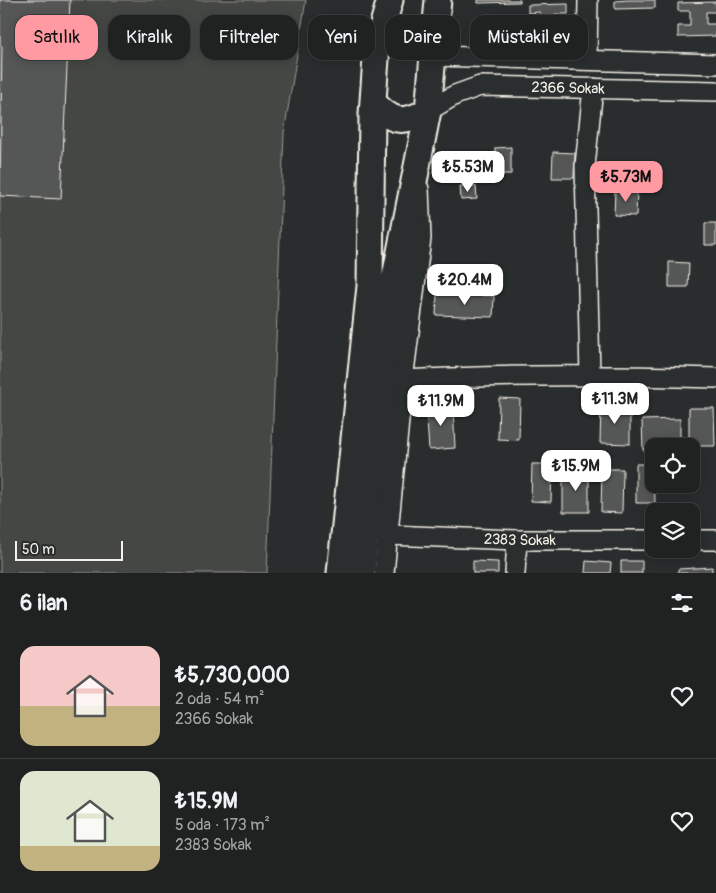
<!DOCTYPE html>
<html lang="tr">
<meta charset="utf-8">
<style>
body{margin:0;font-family:Pangolin,sans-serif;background:#2d2f2f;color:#f1f3f6;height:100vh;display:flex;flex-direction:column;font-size:19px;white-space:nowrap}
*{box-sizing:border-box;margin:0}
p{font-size:16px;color:#a2a4a5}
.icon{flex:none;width:28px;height:28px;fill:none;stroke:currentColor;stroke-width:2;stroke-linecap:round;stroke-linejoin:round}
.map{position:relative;height:573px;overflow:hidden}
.drawer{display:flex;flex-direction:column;background:#202222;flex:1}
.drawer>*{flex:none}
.top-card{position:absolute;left:15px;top:15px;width:686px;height:45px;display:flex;gap:10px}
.fabs{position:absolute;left:645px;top:438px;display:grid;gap:10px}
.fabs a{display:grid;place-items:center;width:55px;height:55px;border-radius:10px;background:#202222;box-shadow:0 2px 12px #0003,0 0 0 1px #3d3f40;font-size:25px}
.scale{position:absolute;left:15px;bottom:12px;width:108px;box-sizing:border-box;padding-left:5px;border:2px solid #f4f1e8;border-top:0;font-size:14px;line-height:18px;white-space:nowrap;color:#f4f1e8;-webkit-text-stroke:4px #2a2d2e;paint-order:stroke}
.price{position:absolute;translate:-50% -42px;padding:0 11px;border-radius:10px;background:#fff;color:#222;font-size:16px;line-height:32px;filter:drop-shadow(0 1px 2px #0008)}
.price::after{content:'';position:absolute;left:50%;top:30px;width:15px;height:11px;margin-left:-8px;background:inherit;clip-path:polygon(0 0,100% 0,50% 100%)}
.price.on{background:#ff9aa2;color:#111}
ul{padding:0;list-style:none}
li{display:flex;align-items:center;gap:15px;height:125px;padding:0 20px}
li+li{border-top:1px solid #3d3f40}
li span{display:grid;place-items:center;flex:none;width:140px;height:100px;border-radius:15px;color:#555}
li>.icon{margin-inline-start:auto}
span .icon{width:60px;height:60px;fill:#fffc;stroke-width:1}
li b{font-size:21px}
h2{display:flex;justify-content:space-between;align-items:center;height:60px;padding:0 20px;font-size:21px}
.chip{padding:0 18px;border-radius:15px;background:#202222;box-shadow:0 2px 12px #0003,0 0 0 1px #3d3f40;font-size:18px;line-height:45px}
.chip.on{background:#ff9aa2;color:#111}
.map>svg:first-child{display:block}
</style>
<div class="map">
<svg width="716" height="573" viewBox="0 0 716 573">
<rect width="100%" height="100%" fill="#2a2d2e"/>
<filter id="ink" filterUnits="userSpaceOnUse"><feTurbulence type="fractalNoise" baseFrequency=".02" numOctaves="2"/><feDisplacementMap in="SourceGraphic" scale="10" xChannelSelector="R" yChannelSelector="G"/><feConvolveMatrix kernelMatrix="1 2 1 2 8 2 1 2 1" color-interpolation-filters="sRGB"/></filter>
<g filter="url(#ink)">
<path fill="#444645" stroke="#9c9c96" d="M0 0H306L284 133 267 573H0Z"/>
<path fill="#555756" stroke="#f4f1e8" d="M0 0H70L61 199 0 196 2 46H0Z
M478 0H520V2L478 3Z
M628 0H655V8L615 9V1Z
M716 2V12H706V24H716V36L678 37V26H690V11H678V3Z
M568 4V14H555V26H569V38L528 39V29L540 28V12L528 13V5Z
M511 147V174H495V148Z
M553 152 575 153 574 178H552Z
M460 186H476L477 199 461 200Z
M615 190 637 191 636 216 614 215Z
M705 223H716V245H705Z
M669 262 689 263 688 287H669Z
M437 294 494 296 493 317 436 315Z
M499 398 520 399 519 440 498 439Z
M453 404 455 448 429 450 426 405Z
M601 406H630V444L600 443Z
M689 408H714L715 446H689Z
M680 419V446H654V449L643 450 642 420Z
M532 464H552L551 502 531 501Z
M636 464H654L655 503H636Z
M602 469H623L622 513 601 512Z
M563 473H589V512H563Z
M473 561 498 562V573H473Z
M586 561 611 563 610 573H585Z
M621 561H642V573H621Z
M712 567V573H678V569Z"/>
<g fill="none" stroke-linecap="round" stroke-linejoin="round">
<defs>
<g id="minor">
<path d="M433 56 716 64"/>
<path d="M587 60 588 0"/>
<path id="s1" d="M428 111 455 95 480 86 716 91"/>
<path d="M590 375 585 166 593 88"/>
<path d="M403 380C507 374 611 375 716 378"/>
<path id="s2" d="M388 535 517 540H654"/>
<path d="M691 540H716"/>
<path d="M384 573 403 380 421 238 419 189"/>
<path d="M515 573 517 540"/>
</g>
<path id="major" d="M377 45C403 26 414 33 433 56
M373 102C392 123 403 124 428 111
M340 573 370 286 372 114 377 45 390 0
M362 573 393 287 428 111 438 0"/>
</defs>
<use href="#minor" stroke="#f4f1e8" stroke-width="22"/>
<use href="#major" stroke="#f4f1e8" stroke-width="29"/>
<use href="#minor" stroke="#2a2d2e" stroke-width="19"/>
<use href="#major" stroke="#2a2d2e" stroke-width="25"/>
</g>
</g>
<g text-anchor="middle" stroke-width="4" stroke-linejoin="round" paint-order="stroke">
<g font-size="15" fill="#f4f1e8" stroke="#2a2d2e">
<text dy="5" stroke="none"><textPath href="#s1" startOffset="146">2366 Sokak</textPath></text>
<text dy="5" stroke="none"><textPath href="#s2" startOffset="132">2383 Sokak</textPath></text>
</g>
</g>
</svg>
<div class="fabs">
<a><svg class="icon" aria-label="locate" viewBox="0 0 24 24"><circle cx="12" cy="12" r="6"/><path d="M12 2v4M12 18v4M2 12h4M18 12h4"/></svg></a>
<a><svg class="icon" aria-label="layers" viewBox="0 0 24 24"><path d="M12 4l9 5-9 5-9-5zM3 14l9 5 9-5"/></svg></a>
</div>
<div class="scale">50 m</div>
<b class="price" style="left:468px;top:193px">₺5.53M</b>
<b class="price on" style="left:626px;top:203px">₺5.73M</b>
<b class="price" style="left:465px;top:306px">₺20.4M</b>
<b class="price" style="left:615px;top:425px">₺11.3M</b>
<b class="price" style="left:441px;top:427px">₺11.9M</b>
<b class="price" style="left:576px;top:492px">₺15.9M</b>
<div class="top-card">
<a class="chip on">Satılık</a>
<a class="chip">Kiralık</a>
<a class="chip">Filtreler</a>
<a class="chip">Yeni</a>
<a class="chip">Daire</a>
<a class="chip">Müstakil ev</a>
</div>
</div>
<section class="drawer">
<h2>6 ilan<svg class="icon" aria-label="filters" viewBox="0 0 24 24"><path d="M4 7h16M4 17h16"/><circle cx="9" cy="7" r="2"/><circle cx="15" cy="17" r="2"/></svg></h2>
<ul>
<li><span style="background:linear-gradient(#f6c9c9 60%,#c2b280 0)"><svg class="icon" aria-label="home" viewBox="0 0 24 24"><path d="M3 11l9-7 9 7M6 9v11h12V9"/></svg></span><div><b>₺5,730,000</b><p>2 oda · 54 m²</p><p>2366 Sokak</p></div><svg class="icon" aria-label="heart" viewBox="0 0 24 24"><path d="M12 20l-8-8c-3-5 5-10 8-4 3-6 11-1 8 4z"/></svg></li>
<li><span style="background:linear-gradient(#dfe7d0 75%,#c2b280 0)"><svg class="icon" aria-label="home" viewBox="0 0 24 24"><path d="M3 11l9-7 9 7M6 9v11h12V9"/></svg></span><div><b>₺15.9M</b><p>5 oda · 173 m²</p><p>2383 Sokak</p></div><svg class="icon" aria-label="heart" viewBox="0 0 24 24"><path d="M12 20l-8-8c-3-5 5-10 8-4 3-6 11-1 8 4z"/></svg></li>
</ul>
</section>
